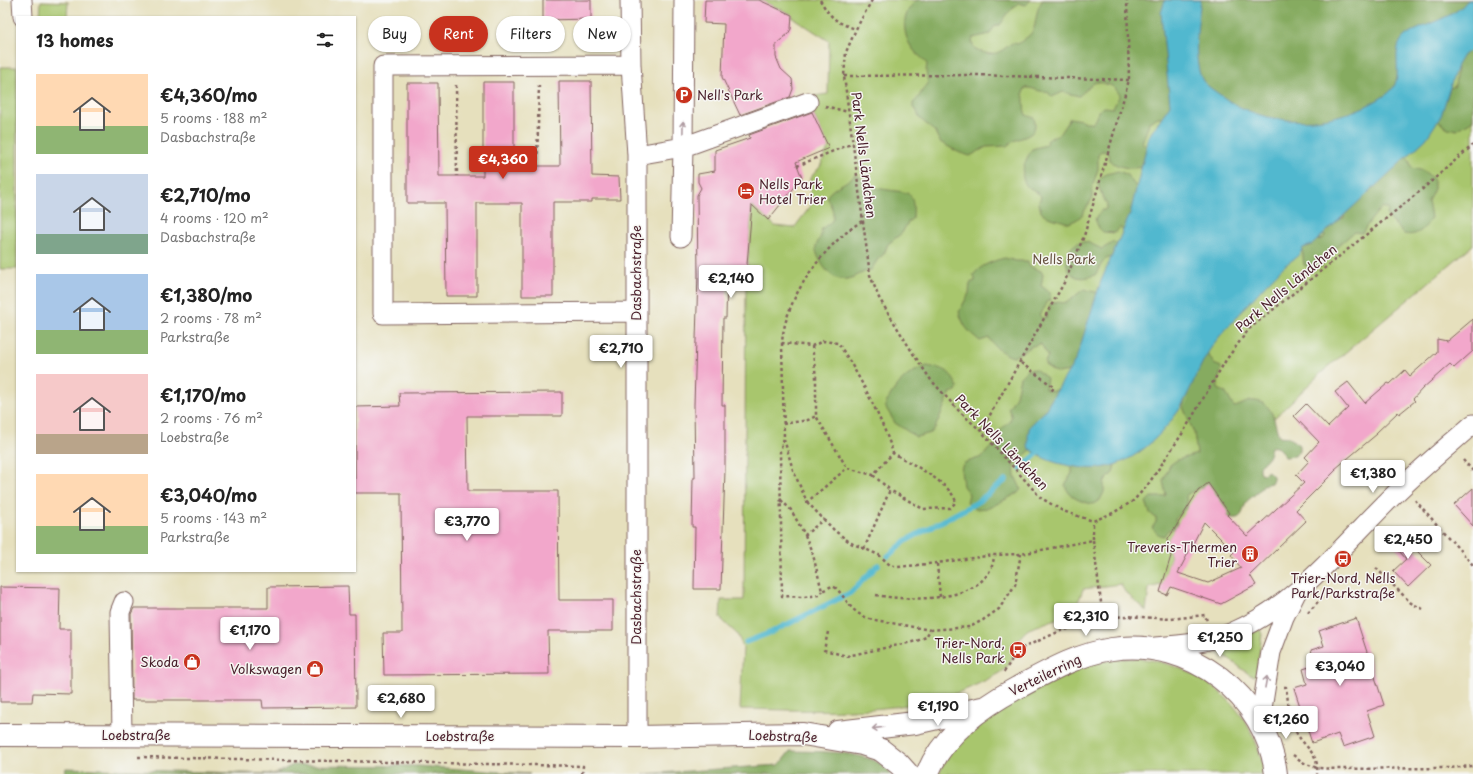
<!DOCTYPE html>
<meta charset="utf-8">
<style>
body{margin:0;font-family:"Playpen Sans",sans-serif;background:#f2f2f2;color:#222;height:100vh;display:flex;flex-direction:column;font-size:15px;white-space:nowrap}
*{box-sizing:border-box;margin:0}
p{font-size:13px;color:#767676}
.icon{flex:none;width:22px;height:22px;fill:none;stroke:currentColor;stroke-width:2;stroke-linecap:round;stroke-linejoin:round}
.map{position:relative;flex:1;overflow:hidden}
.details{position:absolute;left:16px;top:16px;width:340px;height:556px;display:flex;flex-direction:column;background:#fff;border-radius:0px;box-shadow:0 1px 3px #0004}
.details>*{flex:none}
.guide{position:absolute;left:368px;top:16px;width:380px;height:36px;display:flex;gap:8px}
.price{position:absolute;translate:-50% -34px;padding:0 9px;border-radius:4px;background:#fff;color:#222;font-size:13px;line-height:26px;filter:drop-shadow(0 1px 2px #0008)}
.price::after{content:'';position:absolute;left:50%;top:24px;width:12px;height:9px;margin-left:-6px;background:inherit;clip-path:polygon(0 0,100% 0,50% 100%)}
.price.on{background:#c8321e;color:#fff}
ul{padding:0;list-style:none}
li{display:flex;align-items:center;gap:12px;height:100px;padding:0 20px}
li span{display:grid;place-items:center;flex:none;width:112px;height:80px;border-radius:0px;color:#555}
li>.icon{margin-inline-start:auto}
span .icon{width:48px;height:48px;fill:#fffc;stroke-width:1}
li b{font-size:17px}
h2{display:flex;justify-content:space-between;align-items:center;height:48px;padding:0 20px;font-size:17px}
.tag{padding:0 14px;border-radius:18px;background:#fff;box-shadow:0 1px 3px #0004;font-size:14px;line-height:36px}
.tag.on{background:#c8321e;color:#fff}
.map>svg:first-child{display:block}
</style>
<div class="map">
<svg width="1473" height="774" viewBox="0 0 1473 774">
<rect width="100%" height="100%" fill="#f6f6f2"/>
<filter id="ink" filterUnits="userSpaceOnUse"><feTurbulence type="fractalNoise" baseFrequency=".025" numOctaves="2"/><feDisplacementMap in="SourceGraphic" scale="8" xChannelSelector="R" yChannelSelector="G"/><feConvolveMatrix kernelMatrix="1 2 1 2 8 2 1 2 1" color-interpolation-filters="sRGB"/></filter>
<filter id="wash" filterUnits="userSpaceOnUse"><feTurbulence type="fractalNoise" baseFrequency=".012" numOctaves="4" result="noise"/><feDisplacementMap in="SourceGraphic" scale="16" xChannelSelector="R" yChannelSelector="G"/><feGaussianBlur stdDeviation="0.9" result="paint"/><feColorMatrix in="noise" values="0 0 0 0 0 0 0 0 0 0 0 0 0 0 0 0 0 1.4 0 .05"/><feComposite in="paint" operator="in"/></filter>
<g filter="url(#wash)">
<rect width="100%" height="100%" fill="#e6e0bd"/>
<path fill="#a8c66d" stroke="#79724c" d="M759 0H1473V245L1321 373 1211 479 1167 541 1171 556 1164 584 1149 588 1146 611 1125 592 1121 584 1083 589C1074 617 1065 615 1040 625 1035 627 1029 628 1026 631 1014 641 1015 659 1006 668 999 674 990 678 982 682 915 718 815 710 740 709L743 647 737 634 720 618 721 600H744L746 277 752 205 775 226 794 228 810 207V178L820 167 828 148 810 107 807 97 828 94 829 41 792 17 791 14Z
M41 1 68 2 67 17H40Z
M0 67H17V269H0Z
M1257 629 1260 630 1262 634 1256 676 1250 675 1223 654 1220 642Z
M1139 658C1205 667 1253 707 1265 774H939L950 752 986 720 1005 706 1042 685 1093 663 1116 659Z"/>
<path fill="#86ab60" stroke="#686546" d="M917 0H1031L1026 5 1018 3 1007 14 1001 24 994 27 990 34 973 38 972 43 974 48C992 58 998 54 1012 43L1018 44C1024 39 1032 35 1034 28 1037 18 1036 8 1043 0H1473L1369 126 1158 117 1149 122C1148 130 1144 135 1142 143L1148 147 1145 166C1133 170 1118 168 1109 160L1108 152 1101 151 1098 155V169L1092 187V199L1082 215 1076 220 1069 223 1048 217 1041 212 1039 203 1041 196C1038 192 1034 192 1030 189 1016 178 1025 161 1032 149L1046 145 1047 141 1052 137 1058 136 1070 118 1081 120 1092 124C1097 118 1096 112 1103 107L1113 108 1120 95 1115 88 1110 85 1097 82 1092 84 1079 96 1063 92 1052 97 1047 91C1039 93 1034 87 1025 88L1023 93C1025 101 1023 108 1026 115L1034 118C1040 140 1017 135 1007 146L986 147 970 156 958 152 940 142 934 130 919 118 917 111 913 108V103C920 98 921 90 928 84L926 71 927 64C923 58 916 54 912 48 901 32 902 12 917 0Z
M1473 30V120L1457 130 1448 128 1436 120 1449 85 1451 88 1455 86 1457 68 1454 66Z
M1399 156 1408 158 1412 168 1424 171 1434 180V189L1428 201 1431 218C1425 229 1417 237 1404 234L1387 216 1388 209 1382 207C1374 215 1368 224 1362 233L1354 232 1329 254 1321 267 1313 269 1304 265 1302 248 1310 246 1315 241 1324 238 1325 234 1324 232 1338 219 1344 218V213L1359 193H1369L1373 184Z
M1118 171 1126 174 1138 189 1124 232 1120 227 1115 233 1103 232 1099 228 1095 219 1101 211 1106 209 1107 205 1102 195 1097 182 1104 175Z
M855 175C862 176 865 182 866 188 875 187 880 189 888 190 912 193 914 191 913 218L908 222 902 233 888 244 884 254 878 259 871 270C860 272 853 281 840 279 829 278 818 260 816 250 815 244 820 240 821 235 822 233 820 232 822 229 826 224 833 224 833 216 834 208 828 203 827 196 834 186 846 184 855 175Z
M1087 242 1102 249 1114 242 1118 245 1114 257C1102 257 1101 267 1095 275 1057 290 1060 238 1087 242Z
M1005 258 1016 261H1028L1029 266 1041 271 1043 275 1041 286 1050 292V300L1046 302 1045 307 1039 315 1042 318 1047 317 1046 314 1049 311 1050 304 1057 302 1066 303 1084 289 1099 293 1105 300 1070 371 1057 373 1045 365V362L1048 356 1041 344 1032 346 1013 357C1003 354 994 347 989 338L980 341C967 330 965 329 959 312L969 293 970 283 975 281V278L973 276C978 266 995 260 1005 258Z
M1207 352 1214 364 1221 367C1221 375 1217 380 1218 389L1225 392 1234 407C1241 406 1247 400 1255 401 1274 402 1274 424 1279 436L1289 437 1299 445V450L1295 456 1285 457C1281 452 1279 445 1271 447 1270 450 1270 454 1268 457 1264 464 1256 464 1260 473L1264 474 1268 471 1273 476V479L1271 483 1263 485 1259 491 1247 501C1242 510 1244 522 1228 517L1206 488 1200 487 1186 495 1187 507 1175 519 1177 524 1176 528 1168 530 1164 536 1159 535 1152 528 1156 522V518L1150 513 1146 502 1151 497H1162L1166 495 1163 481 1170 465 1177 460 1197 454 1194 433 1183 407 1186 390Z
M927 366C948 370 947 368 958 387L956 391 950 393 935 428 931 433 916 437 895 423 885 406C893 387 907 372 927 366Z
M1035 369 1047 378 1045 389 1053 391 1058 389 1034 447 1014 465 1015 476 1021 489 1018 493 989 508 975 509 967 502 969 494 963 486 961 470 962 466 964 463 982 457 990 448 1001 443 1000 430C1007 423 1016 420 1008 409L1016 396 1020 377 1027 370Z
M1116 461 1113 473 1104 482V492L1100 500 1093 504C1081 502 1069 498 1065 485L1072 473V462Z
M790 751C816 752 876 749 891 774H643L779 765Z
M293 765 417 766 530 774H64L66 768 275 774Z"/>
<path fill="#51b8cf" stroke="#4e6c7d" d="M1165 0H1201C1198 19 1192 63 1203 81 1207 86 1216 92 1222 96 1269 131 1339 127 1387 94 1408 79 1387 51 1405 36 1418 26 1460 16 1467 0H1473V49L1463 55 1457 65 1441 116 1426 139 1313 244 1303 248C1300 257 1289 261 1282 268 1260 289 1241 313 1220 336 1202 356 1194 384 1181 407 1177 414 1171 420 1166 427 1143 454 1114 474 1077 467 1058 464 1041 460 1028 447V433L1030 426 1044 412 1076 359 1101 281 1130 214 1149 136 1170 105 1161 13Z"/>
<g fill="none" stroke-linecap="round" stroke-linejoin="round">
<path stroke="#51b8cf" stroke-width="5.5" d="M1021 468 1036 455
M888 556 907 540 976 503 1006 480
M746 642 772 632 850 593 878 565"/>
</g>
<g id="blocks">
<path fill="#f2a7cb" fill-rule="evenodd" d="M543 0H591V19L543 20Z
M705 0H759L792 15 791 29 788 34 776 44V57L781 69 792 79 793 89 790 97 740 115 722 77 724 24 704 23Z
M559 81H591L592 176 619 177 620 199H592V202H553V296H522V203H477V296H446L445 203H407V83H438L439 176H483V82H514V166H560Z
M812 112 829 148 796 162 802 178 768 220 752 205 746 277 727 276 726 318H723L722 405H725V470L721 589H694L695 527H692L693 478H695L694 405 698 275 697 195 701 188 698 182V174L715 171V150L750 138 749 135Z
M1473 319V351L1454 368 1450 364 1422 389 1413 399 1415 401 1399 414 1398 412 1376 433 1377 434 1335 469 1336 470 1296 510 1306 521 1250 575 1256 585 1221 604 1171 587 1167 595 1160 592 1171 556 1167 541 1198 491 1208 483 1229 513 1227 515 1247 536 1304 483 1296 475 1309 461 1305 457 1319 442 1294 416 1306 404 1328 427 1348 408 1335 392 1348 382 1365 403 1388 383 1390 384 1405 370 1410 376 1437 352V339L1447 341ZM1204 522 1234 552 1231 555 1241 568 1208 583 1178 573Z
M562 392V416H467L468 491H558L559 600H613V631H548L549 674 384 675 383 633H402L401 493H355V407L400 406 399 393Z
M1473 488V526L1454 505Z
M1395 529 1431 565 1408 587 1393 571 1406 559 1387 537Z
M348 586 349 614H355L356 707 263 708 262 700H132L131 614 134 608H268V587Z
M0 587 60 588 59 629H71V694L33 693 32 702H0Z
M1356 618 1384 705 1367 711 1375 736 1343 747 1338 734 1312 743 1294 688 1307 684 1303 669 1316 665 1311 650 1324 646 1319 631Z"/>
</g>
</g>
<g filter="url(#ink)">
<use href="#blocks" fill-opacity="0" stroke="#81635e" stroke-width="1"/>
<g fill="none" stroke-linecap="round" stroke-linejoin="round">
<defs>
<path id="minor" d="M22 0 23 17
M630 0 631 65 637 155V737
M631 65 383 66V314L636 312
M637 155 683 147 684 0
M681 237 683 147 808 102
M1155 647C1182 645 1208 643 1233 632 1299 604 1345 542 1396 493 1420 469 1447 447 1473 424
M1260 721 1271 652 1284 617 1296 593
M122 735 120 612 124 602"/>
<path id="major" d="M838 732 915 723 982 708
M0 735 637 737 803 734 862 744 881 750 899 764 908 774
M927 774C943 735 981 707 1017 688 1047 672 1078 654 1112 649 1190 637 1267 696 1276 774"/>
</defs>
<use href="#minor" stroke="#81635e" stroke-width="21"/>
<use href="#major" stroke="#81635e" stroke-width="24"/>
<path stroke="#81635e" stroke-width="2.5" stroke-dasharray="3 3" stroke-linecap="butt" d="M820 0C830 17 836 23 856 29
M872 0 856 29 846 52 844 76 870 275 879 298 914 355 931 380 959 411 981 431 1041 498 1063 511 1093 521 1113 513 1133 501 1147 486 1184 431 1226 360 1249 329 1419 192 1473 145
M844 76 976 75 1129 80
M456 85 457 176
M825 106 848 112
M537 166 539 84
M797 166 853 143
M862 221C824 245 785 297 782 343L812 346 823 341 838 343C857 371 883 420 893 453 910 463 951 483 956 502L950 508 923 509 890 490
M782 343 784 438 780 451 782 596 804 597 819 595 822 591
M812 346 816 377V416L847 468 873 475 893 453
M1021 363 1054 387 1051 392
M783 424 808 420 816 416
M981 431 1065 281 1084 236 1129 80 1127 0
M784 439 793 470 807 502 847 468
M1463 460 1473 471
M781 500 791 510 805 535 824 519
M1415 500 1473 565
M807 502 835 531 851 543 879 555 890 565 898 567 937 563 994 555 1021 554 1093 540V521
M805 535 813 555 822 591 832 586 836 588C849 602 850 612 870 619L930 630
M1093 540 1103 618
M864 549 890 490 873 475
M937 564 940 597
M1376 568 1411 603 1423 609
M876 595C911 602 992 603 994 555
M1308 613 1322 597
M828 632 824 650 847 656 917 641 926 637 930 630 970 627 983 620 999 609 1015 585 1021 554
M1004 672 1018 650 1058 632 1103 618 1126 616 1171 619 1205 615 1207 621
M1284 687H1286C1288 700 1289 715 1294 727 1301 747 1320 751 1317 774
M1293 755 1304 763 1317 768 1337 769 1447 768 1473 766
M138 757 583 766 582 774"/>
<use href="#minor" stroke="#fff" stroke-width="19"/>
<use href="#major" stroke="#fff" stroke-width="22"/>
</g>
<defs><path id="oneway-shaft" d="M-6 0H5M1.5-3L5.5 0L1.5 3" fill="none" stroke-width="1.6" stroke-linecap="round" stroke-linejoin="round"/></defs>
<g stroke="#ae9aa0">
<use href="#oneway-shaft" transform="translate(683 127) rotate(-89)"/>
<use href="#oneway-shaft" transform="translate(1266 682) rotate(-80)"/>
<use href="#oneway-shaft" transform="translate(878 728) rotate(173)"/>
</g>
</g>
<defs>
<symbol id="parking-disc" viewBox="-11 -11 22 22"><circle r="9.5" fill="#c8321e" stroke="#f6f6f2"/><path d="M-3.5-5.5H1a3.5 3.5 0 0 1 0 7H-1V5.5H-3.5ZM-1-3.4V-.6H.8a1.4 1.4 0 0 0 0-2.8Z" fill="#fff"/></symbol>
<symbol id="hotel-disc" viewBox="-11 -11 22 22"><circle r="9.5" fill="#c8321e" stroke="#f6f6f2"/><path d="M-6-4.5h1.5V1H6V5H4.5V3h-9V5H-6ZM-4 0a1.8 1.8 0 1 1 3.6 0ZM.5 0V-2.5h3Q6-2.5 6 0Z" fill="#fff"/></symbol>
<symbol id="building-disc" viewBox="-11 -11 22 22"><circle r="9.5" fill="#c8321e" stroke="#f6f6f2"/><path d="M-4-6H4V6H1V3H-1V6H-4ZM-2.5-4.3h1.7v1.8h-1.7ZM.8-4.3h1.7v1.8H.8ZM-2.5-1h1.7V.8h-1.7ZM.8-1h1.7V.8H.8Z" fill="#fff"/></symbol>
<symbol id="bus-disc" viewBox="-11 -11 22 22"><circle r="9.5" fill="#c8321e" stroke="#f6f6f2"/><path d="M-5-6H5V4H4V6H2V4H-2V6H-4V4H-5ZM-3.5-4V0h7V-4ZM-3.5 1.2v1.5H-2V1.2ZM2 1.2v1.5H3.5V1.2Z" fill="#fff"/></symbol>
<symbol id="shop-disc" viewBox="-11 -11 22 22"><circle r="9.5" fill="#c8321e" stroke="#f6f6f2"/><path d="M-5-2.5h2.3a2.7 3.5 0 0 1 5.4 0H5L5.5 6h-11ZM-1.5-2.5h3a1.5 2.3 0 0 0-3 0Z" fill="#fff"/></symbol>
</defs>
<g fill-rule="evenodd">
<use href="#parking-disc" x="674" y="85" width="20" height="20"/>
<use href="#hotel-disc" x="736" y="181" width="20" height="20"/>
<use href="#building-disc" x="1240" y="544" width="20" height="20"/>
<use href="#bus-disc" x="1333" y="549" width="20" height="20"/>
<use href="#bus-disc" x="1008" y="640" width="20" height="20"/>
<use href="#shop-disc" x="182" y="652" width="20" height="20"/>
<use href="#shop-disc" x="305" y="659" width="20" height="20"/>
</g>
<g text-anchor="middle" stroke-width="3" stroke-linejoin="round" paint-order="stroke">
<g font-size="13" fill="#4a1f2b" stroke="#f6f6f2" text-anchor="end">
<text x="697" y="100" text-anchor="start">Nell's Park</text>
<text x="759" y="189" text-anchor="start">Nells Park<tspan x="759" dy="15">Hotel Trier</tspan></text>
<text x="1237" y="552">Treveris-Thermen<tspan x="1237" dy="15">Trier</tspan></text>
<text x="1343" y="583" text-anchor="middle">Trier-Nord, Nells<tspan x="1343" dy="15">Park/Parkstraße</tspan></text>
<text x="1005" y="648">Trier-Nord,<tspan x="1005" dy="15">Nells Park</tspan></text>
<text x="179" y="667">Skoda</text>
<text x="302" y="674">Volkswagen</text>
</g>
<g font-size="13" fill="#4a1f2b" stroke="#f6f6f2">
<text transform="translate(864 155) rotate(83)" y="5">Park Nells Ländchen</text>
<text transform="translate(636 273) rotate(-90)" y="5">Dasbachstraße</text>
<text transform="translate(1286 288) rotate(-40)" y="5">Park Nells Ländchen</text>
<text transform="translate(1002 442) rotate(46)" y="5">Park Nells Ländchen</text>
<text transform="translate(636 597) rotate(-90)" y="5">Dasbachstraße</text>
<text transform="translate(1045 675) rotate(-26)" y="5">Verteilerring</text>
<text x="136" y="740">Loebstraße</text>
<text x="460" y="741">Loebstraße</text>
<text transform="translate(783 736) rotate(2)" y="5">Loebstraße</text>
</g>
<g font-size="13" fill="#66513f" stroke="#f6f6f2">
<text x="1064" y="264">Nells Park</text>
</g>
</g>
</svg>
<b class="price on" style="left:503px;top:180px">€4,360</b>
<b class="price" style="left:731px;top:299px">€2,140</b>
<b class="price" style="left:621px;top:369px">€2,710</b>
<b class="price" style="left:1373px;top:494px">€1,380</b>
<b class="price" style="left:467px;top:542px">€3,770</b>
<b class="price" style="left:1408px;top:560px">€2,450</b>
<b class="price" style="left:1086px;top:637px">€2,310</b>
<b class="price" style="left:250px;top:651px">€1,170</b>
<b class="price" style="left:1220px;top:658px">€1,250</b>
<b class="price" style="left:1340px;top:687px">€3,040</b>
<b class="price" style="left:401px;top:719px">€2,680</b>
<b class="price" style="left:938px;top:727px">€1,190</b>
<b class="price" style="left:1286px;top:740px">€1,260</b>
<div class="guide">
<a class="tag">Buy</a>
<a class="tag on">Rent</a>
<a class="tag">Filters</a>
<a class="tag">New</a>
</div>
<section class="details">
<h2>13 homes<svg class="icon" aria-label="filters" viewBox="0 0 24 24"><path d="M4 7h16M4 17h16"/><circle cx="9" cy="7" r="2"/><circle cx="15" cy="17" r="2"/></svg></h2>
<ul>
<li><span style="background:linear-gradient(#ffd9b3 65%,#8fb573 0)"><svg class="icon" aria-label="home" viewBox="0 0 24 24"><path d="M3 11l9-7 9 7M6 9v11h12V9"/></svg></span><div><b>€4,360/mo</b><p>5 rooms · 188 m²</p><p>Dasbachstraße</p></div></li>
<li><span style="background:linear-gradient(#c9d6e8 75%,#7fa58c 0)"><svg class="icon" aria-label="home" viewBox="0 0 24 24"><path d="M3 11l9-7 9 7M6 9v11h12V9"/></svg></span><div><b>€2,710/mo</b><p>4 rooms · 120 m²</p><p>Dasbachstraße</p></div></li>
<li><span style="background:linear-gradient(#a9c7e8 70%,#8fb573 0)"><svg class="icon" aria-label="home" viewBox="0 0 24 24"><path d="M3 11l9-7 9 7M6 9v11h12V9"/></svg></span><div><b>€1,380/mo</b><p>2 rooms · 78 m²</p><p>Parkstraße</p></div></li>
<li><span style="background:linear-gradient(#f6c9c9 75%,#b9a48a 0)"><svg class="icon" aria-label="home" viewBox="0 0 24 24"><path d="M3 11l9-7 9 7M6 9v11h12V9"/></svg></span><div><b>€1,170/mo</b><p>2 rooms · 76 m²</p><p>Loebstraße</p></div></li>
<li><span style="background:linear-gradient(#ffd9b3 65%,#8fb573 0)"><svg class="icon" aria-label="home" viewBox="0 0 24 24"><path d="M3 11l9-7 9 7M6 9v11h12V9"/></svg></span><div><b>€3,040/mo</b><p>5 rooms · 143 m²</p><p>Parkstraße</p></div></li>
</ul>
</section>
</div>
